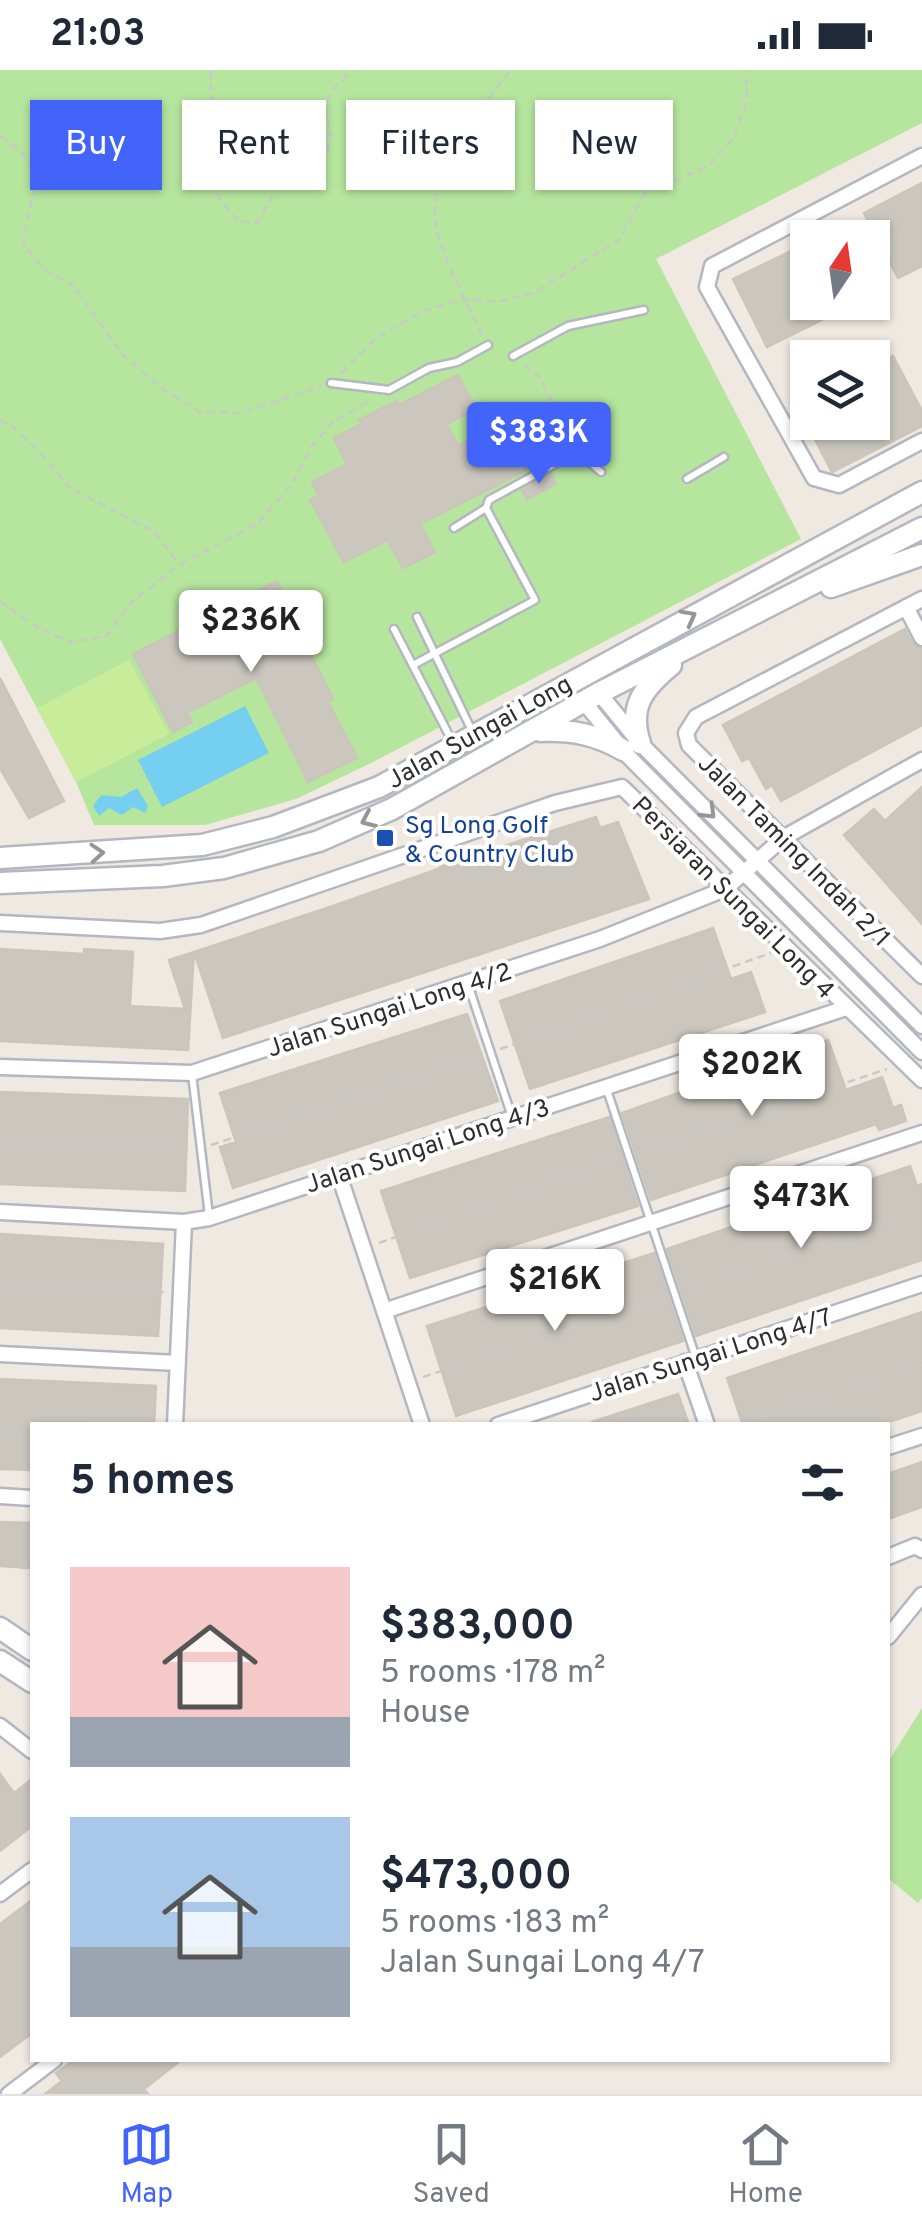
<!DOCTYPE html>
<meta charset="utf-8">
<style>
body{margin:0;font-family:Overpass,sans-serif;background:#f6f6f7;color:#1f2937;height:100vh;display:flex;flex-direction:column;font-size:38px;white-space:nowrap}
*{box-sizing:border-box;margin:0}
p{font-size:32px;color:#747a83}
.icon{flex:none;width:55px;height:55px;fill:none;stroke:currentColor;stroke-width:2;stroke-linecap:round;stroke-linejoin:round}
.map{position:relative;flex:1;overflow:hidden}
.details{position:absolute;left:30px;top:1352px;width:860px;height:640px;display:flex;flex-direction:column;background:#fff;border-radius:0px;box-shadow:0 2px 8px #0004}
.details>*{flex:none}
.top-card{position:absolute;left:30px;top:30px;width:862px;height:90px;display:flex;gap:20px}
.needle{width:65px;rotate:13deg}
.fabs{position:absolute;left:790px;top:150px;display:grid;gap:20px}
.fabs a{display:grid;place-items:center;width:100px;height:100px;border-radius:0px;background:#fff;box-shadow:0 2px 8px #0004;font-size:50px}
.price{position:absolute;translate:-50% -85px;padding:0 22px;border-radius:10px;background:#fff;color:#222;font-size:32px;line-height:65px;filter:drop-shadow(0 2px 5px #0008)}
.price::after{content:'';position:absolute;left:50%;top:60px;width:30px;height:22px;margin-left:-15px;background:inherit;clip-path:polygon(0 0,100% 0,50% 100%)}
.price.selected{background:#4264fb;color:#fff}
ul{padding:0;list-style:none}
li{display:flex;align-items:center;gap:30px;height:250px;padding:0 40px}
li span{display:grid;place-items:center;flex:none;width:280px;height:200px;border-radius:0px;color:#555}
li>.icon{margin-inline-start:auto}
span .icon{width:120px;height:120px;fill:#fffc;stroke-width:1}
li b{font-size:42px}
h2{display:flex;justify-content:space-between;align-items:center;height:120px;padding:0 40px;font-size:42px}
.tag{padding:0 35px;border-radius:0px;background:#fff;box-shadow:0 2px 8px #0004;font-size:35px;line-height:90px}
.tag.selected{background:#4264fb;color:#fff}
.status{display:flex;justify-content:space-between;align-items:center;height:70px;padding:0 50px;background:#fff;direction:ltr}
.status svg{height:28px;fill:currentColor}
.tabs{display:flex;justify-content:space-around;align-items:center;height:140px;border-top:2px solid #e0e1e3;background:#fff;font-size:28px;color:#747a83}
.tabs a{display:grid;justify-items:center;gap:5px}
.tabs .selected{color:#4264fb}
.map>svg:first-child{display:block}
</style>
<div class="status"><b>21:03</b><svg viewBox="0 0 49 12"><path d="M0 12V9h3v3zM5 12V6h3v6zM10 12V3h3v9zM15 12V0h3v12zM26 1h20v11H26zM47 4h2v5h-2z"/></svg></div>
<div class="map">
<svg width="922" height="2024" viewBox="0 0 922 2024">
<rect width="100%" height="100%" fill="#efe9e1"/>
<path fill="#b6e59e" d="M0 0H922V53L656 189 801 469 373 692 296 729 205 755H94L76 712 0 569Z
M922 1638V1828L918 1833 888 1808V1692Z"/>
<path fill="#c9ec9a" d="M129 590 169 664 76 712 37 638Z"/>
<path fill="#75cff0" d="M245 636 269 683 162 737 138 690Z
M137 718 148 736 145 743 133 737 122 745 109 738 99 746 93 736 101 725 121 727Z"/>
<path fill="#cbc7bf" stroke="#cbc5ba" stroke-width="2.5" d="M922 113V196L898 208 864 143Z
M808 173V232H858L767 277 733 209Z
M893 286 922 341V356L832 402 806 352H872V297Z
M458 305 476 339 447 354 458 376 538 335 562 382 420 454 435 482 403 498 388 470 344 492 310 430 319 426 312 412 347 394 334 368 361 354 359 350 396 331 399 335Z
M551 404 556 414 527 429 522 420Z
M277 511 312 579 309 581 333 629 328 632 357 688 308 712 256 608 187 643 192 652 173 662 133 584Z
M905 559 913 574 922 578V655L781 731 772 715 766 719 749 688 742 691 723 655Z
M0 608 64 731 29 748 0 698Z
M922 717V854L844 765 874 739 885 751Z
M596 747 600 758 618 752 649 829 223 968 194 882 330 837 441 798 440 796Z
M713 858 731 909 751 902 765 942 530 1019 500 931Z
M0 879 84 884V879L133 882 130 936 185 939 169 890 194 882 188 980 0 971Z
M467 944 498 1031 233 1118 220 1077 236 1072 220 1023Z
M828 970 846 1020 882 1007 893 1038 901 1035 906 1051 879 1060 876 1054 651 1130 622 1043Z
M0 1022 188 1029 185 1121 0 1114Z
M609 1047 638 1136 410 1208 381 1121Z
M910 1096 917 1116 922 1114V1190L696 1266 667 1179Z
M0 1164 163 1174 158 1266 0 1258Z
M654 1183 683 1271 456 1346 427 1256Z
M922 1242V1341L880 1355H743L727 1308Z
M0 1309 156 1316 154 1355 32 1351V1400L0 1399Z
M678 1324 689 1355H592V1352Z
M922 1392V1437L888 1449V1404Z
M0 1452 32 1453V1498L0 1496Z
M0 1704 14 1723 32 1709V1756L0 1781Z
M32 1830V1963L0 1987V1854Z
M74 1990H181L144 2019 148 2024H45L62 2011 56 2003Z"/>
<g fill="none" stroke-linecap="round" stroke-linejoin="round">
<defs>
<path id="lane" d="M513 286 568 256 644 240
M331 313 389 320 429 298 457 292 488 275
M687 409 724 387
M486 438 489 430 577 382 601 402
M417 547 473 663
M394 559 452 671
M413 595 535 530 486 438 454 458
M468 914 512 1047
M192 1004 209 1146
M606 1017 696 1288"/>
<path id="street" d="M922 86 712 196 707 217 814 408 839 415 922 371
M922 529 696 647 686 663 689 675 922 906
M906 537 922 568
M599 623 640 673 922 956
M584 632 626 684 922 982
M0 853 160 861 201 855 555 733 622 717 922 1010
M0 997 192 1003 600 869 725 819 783 768 922 690
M339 1105 422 1355
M0 1142 184 1152 209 1148 846 938
M384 1241 922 1063
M0 1284 177 1293
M685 1292 707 1355
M175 1355 184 1152
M498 1355 922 1214
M888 1377 922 1366
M0 1426 32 1428
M888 1487 915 1476 922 1480
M888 1567 922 1525
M0 1656 32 1681
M0 1824 32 1800
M9 2024 54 1990"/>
<path id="secondary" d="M831 517 922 485
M540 661C573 660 595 664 623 680
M640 673C628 637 643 618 671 595
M0 788 202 775 273 757 379 717 922 422
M0 813 163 806 224 798 319 771 392 739 599 623 922 458
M0 1558 32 1580
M0 1591 32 1612"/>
</defs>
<use href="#lane" stroke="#b4b7c1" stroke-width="11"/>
<use href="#street" stroke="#b4b7c1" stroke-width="19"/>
<use href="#secondary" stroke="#b4b7c1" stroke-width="25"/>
<path stroke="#c9c9c9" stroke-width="2.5" stroke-dasharray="8 5" stroke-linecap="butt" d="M211 0C208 54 221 43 250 80L279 82 315 79 330 63
M215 48C201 95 204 114 238 151L257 153 275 121 326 83 331 62 325 37 331 21 353 0
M0 66C51 97 31 125 23 173L43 199 73 215 123 285 161 318 200 342 241 343 322 316
M482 265C470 240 436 175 435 150 433 89 476 44 511 0
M524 295 539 306 572 372
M341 303 375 269 423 241 464 229 498 232 535 222 619 170 644 124 708 96 732 70 747 32 746 0
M0 350 13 357 41 384 70 418 155 462 178 493
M0 531 37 557 70 572 106 566 132 532 178 495 256 455 290 417 311 377 332 353 370 331
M500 979 771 883
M0 1069 188 1078
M211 1075 479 987
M638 1082 887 999
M379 1173 617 1090
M0 1213 164 1222
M684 1219 918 1141
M423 1307 662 1227
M0 1355 32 1357
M734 1355 922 1295
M20 1498H32"/>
<use href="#lane" stroke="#fff" stroke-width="6"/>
<use href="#street" stroke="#fff" stroke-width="14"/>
<use href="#secondary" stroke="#fff" stroke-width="20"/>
</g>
<defs><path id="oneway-chevron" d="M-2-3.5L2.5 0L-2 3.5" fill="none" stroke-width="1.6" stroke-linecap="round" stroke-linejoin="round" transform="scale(2.5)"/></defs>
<g stroke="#969696">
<use href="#oneway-chevron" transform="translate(689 547) rotate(-28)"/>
<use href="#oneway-chevron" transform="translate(709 742) rotate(45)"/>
<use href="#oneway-chevron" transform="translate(368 750) rotate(156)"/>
<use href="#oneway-chevron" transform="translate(97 783) rotate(-4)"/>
</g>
<rect fill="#1a4fb4" stroke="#fff" stroke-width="4" x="375" y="758" width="20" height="20" rx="5"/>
<g text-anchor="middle" stroke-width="8" stroke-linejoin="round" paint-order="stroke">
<g font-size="25" fill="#2e2e2e" stroke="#fff">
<text transform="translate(479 661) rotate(-29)" y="9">Jalan Sungai Long</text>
<text transform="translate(795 780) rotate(45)" y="9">Jalan Taming Indah 2/1</text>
<text transform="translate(734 827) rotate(45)" y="9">Persiaran Sungai Long 4</text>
<text transform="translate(389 939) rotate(-18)" y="9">Jalan Sungai Long 4/2</text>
<text transform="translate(427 1075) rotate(-18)" y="9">Jalan Sungai Long 4/3</text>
<text transform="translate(710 1284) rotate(-18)" y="9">Jalan Sungai Long 4/7</text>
</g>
<g font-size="25" fill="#164399" stroke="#fff" text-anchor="start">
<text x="405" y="763">Sg Long Golf<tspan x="405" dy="29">&amp; Country Club</tspan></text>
</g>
</g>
</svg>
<div class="fabs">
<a><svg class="needle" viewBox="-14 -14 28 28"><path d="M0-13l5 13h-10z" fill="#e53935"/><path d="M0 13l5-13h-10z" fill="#747a83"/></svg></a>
<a><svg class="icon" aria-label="layers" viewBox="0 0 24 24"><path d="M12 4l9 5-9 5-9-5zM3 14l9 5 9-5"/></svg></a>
</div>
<b class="price selected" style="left:539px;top:417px">$383K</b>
<b class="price" style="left:251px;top:605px">$236K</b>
<b class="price" style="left:752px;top:1049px">$202K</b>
<b class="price" style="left:801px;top:1181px">$473K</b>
<b class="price" style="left:555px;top:1264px">$216K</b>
<div class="top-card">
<a class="tag selected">Buy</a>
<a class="tag">Rent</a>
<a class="tag">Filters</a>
<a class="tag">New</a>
</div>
<section class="details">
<h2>5 homes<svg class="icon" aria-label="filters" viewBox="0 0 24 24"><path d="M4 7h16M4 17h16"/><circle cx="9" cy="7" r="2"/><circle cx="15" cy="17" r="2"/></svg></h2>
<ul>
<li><span style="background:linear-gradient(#f6c9c9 75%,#9aa5b1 0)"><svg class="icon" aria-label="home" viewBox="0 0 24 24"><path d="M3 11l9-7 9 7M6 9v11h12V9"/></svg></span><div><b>$383,000</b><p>5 rooms · 178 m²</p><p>House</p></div></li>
<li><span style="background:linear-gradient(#a9c7e8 65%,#9aa5b1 0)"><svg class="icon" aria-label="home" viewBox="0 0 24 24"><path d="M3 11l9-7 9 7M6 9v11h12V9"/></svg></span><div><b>$473,000</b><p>5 rooms · 183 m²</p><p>Jalan Sungai Long 4/7</p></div></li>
</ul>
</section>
</div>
<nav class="tabs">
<a class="selected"><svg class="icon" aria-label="map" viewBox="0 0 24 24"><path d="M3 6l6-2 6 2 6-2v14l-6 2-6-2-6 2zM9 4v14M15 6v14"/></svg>Map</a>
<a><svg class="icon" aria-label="saved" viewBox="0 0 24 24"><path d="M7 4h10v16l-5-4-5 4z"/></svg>Saved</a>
<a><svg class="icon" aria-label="home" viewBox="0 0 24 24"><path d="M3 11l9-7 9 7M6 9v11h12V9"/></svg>Home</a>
</nav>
